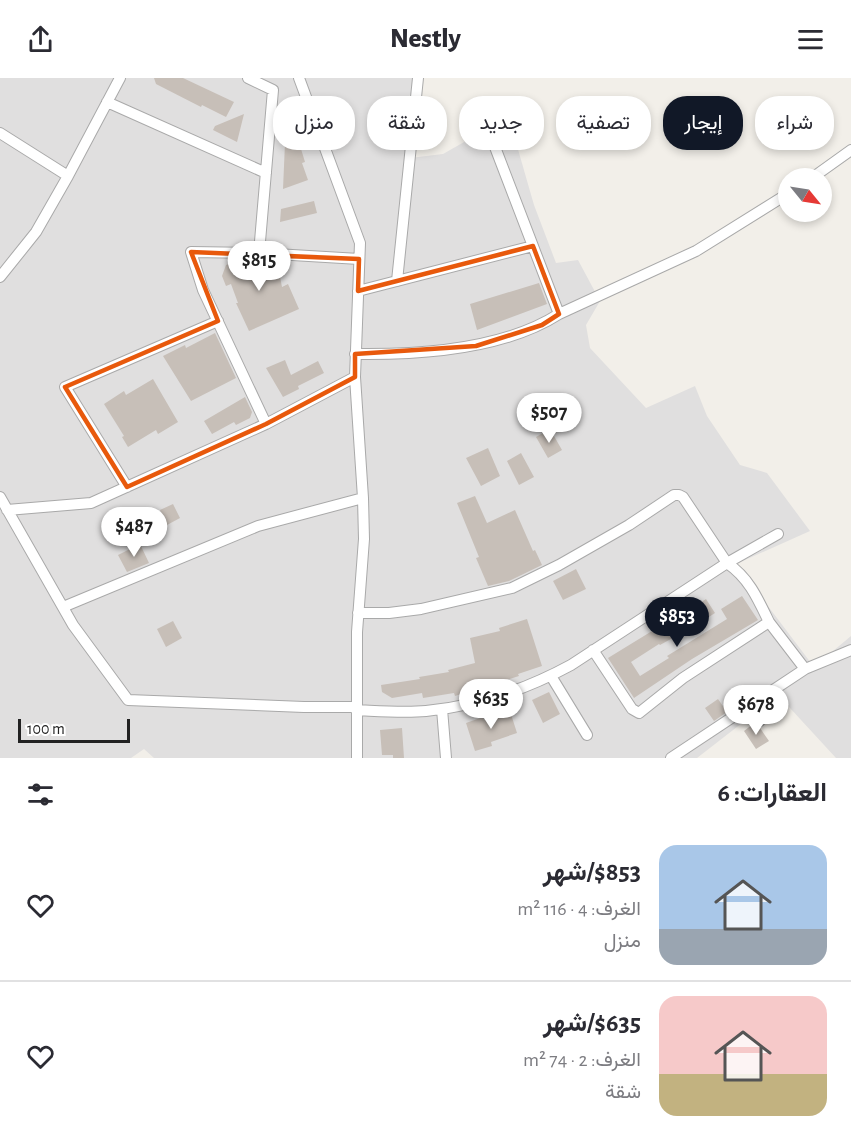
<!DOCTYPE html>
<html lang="ar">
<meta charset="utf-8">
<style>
body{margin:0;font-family:"Alegreya Sans",Vazirmatn,sans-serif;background:#f7f7f7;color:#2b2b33;direction:rtl;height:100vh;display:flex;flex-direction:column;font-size:22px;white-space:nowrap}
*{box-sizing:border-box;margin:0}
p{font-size:20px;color:#7c7c81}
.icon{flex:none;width:33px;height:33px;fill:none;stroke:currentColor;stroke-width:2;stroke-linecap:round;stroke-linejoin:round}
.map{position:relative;height:680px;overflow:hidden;direction:ltr}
.details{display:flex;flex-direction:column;background:#fff;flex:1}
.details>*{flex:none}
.guide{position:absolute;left:18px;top:18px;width:816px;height:54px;direction:rtl;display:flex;gap:12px}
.needle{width:39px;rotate:120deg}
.tools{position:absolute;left:778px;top:90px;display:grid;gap:12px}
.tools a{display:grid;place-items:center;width:54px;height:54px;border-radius:50%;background:#fff;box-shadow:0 3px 9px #0003;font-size:30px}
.scale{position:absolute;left:18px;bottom:15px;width:112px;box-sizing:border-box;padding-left:6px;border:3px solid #222;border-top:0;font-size:16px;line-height:21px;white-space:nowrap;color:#222;-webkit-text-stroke:4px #fff;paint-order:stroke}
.price{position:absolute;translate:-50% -51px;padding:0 14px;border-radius:21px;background:#fff;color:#222;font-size:20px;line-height:39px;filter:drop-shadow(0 2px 3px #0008)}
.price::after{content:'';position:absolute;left:50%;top:36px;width:18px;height:14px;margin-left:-9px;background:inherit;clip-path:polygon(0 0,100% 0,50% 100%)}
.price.selected{background:#111827;color:#fff}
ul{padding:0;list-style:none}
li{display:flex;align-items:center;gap:18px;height:150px;padding:0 24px}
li+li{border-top:2px solid #e1e1e2}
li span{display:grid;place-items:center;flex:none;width:168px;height:120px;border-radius:18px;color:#555}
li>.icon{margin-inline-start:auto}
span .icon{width:72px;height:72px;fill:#fffc;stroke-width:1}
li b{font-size:26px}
h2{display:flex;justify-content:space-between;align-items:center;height:72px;padding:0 24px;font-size:26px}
.tag{padding:0 21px;border-radius:24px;background:#fff;box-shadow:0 3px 9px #0003;font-size:21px;line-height:54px}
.tag.selected{background:#111827;color:#fff}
header{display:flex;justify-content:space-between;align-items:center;height:78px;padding:0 24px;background:#fff;font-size:27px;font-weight:800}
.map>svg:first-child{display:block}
</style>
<header><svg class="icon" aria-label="menu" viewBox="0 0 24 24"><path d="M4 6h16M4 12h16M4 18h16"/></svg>Nestly<svg class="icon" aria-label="share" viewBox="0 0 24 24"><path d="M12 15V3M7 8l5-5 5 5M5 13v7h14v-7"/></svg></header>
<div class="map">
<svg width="851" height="680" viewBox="0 0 851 680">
<rect width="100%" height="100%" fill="#f2efe9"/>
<path fill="#e0dfdf" d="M0 0H419L417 11 385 40 410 80 443 76 480 55 513 54 534 127 556 185 578 182 600 223 586 247 590 270 646 330 695 308 707 338 740 387 767 395 810 453 736 486 814 589 851 558V680H836L778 617 697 680H154L144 671 131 680H0Z"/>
<path fill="#c7bfb8" d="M154 0H183L234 24 226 39 202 27 201 29 156 6Z
M244 36 237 64 213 52 215 48Z
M298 61 305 84 302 85 308 102 283 111 285 65Z
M314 123 317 135 280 144 281 131Z
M238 183 251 184 252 187 270 184 276 186 278 189 282 209 288 206 299 231 249 253 236 225H238L231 206 226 208 222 198 226 187Z
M539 205 547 226 477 252 470 226Z
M215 255 236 300 191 323 163 278 185 267 186 270Z
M285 282 291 297 318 283 324 295 298 308 299 311 283 319 266 290Z
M153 301 178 344 158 356 156 352 128 369 122 359 124 358 104 326 124 313 126 317Z
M245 319 252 334 250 340 236 347 234 344 212 356 204 343Z
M550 351 562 372 548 380 536 359Z
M488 370 500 398 481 408 466 380Z
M521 375 534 399 519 407 507 383Z
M475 418 487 445 515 432 533 473 535 472 542 487 509 503 488 508 476 480 479 479 457 425Z
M173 426 180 440 167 447 160 432Z
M140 466 149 485 127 494 118 477Z
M576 491 586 511 563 522 553 503Z
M742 518 758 542 692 581 634 620 608 580 670 542 678 557 660 567 659 566 631 584 640 598 669 580 667 578 727 541 721 531Z
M706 521 715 535 701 544 692 530Z
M527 541 542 588 518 596 519 598 455 618 454 615 423 620 422 615 392 620 382 614 381 607 420 601 419 599 449 594 448 592 475 585 470 560 500 553 499 550Z
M173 543 182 560 166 569 157 551Z
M549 614 560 636 543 645 532 622Z
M718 621 727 634 714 643 705 630Z
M510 633 517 655 491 664 492 668 475 673 466 645 483 639 484 642Z
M753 646 760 650 769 663 756 671 744 653Z
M402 650 404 680H393V677H382L380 652Z"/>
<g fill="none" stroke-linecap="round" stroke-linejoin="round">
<defs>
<path id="minor" d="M248 0 273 12 259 175
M299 0 360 165 355 299 363 420 364 461 357 554V680
M107 24 266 95
M0 55 68 98 120 0
M490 56 559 236
M812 100 851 72
M0 199 36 154 68 98
M397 203 418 0
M358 213 533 168
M355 276C420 277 503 272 559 236L696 173 789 115
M266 346 203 212 191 174 259 175 359 181
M127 409 65 309 218 243
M0 419 73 547 128 622 304 629H355
M7 432 91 425 266 346 355 299
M63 529 258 448 363 420
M769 544 805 591
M593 572 632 631 639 635 683 600 769 544C758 521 749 500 727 485L778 456
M551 598 587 657
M750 627 760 643
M442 631 446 680
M356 632C379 633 403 635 426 633 478 628 525 612 571 587L727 485 683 419 679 417H674L629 447 559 487 512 510 421 531 389 535H358
M671 680 805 591 851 572"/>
</defs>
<use href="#minor" stroke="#a9a9a9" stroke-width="12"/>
<use href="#minor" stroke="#fff" stroke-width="10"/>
</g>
<path fill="none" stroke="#e8590c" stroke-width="4.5" stroke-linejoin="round" d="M533 168 559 236 542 247 476 268 355 276V299L266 346 127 409 65 309 218 243 191 174 359 181 358 213Z"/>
</svg>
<div class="tools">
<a><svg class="needle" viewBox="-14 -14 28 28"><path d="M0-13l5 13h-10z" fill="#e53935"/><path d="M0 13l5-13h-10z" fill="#7c7c81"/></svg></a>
</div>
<div class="scale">100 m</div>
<b class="price" style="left:259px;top:214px">$815</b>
<b class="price" style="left:549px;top:366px">$507</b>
<b class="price" style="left:134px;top:480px">$487</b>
<b class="price selected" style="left:677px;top:570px">$853</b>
<b class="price" style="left:491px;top:652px">$635</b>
<b class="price" style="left:756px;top:658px">$678</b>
<div class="guide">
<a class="tag">شراء</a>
<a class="tag selected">إيجار</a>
<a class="tag">تصفية</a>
<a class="tag">جديد</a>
<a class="tag">شقة</a>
<a class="tag">منزل</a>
</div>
</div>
<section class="details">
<h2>العقارات: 6<svg class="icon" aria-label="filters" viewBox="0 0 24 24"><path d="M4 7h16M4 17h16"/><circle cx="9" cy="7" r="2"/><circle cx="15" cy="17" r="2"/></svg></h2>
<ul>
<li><span style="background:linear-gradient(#a9c7e8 70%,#9aa5b1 0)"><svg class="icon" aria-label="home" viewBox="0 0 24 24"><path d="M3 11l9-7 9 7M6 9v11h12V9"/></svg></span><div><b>$853/شهر</b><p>الغرف: 4 · 116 m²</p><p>منزل</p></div><svg class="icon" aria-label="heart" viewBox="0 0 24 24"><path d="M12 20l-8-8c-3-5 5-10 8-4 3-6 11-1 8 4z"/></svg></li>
<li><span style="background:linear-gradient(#f6c9c9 65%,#c2b280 0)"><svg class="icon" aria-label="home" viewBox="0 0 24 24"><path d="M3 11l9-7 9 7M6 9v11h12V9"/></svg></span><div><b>$635/شهر</b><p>الغرف: 2 · 74 m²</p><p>شقة</p></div><svg class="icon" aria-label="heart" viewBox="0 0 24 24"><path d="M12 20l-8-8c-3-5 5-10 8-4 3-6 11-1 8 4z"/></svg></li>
</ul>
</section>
